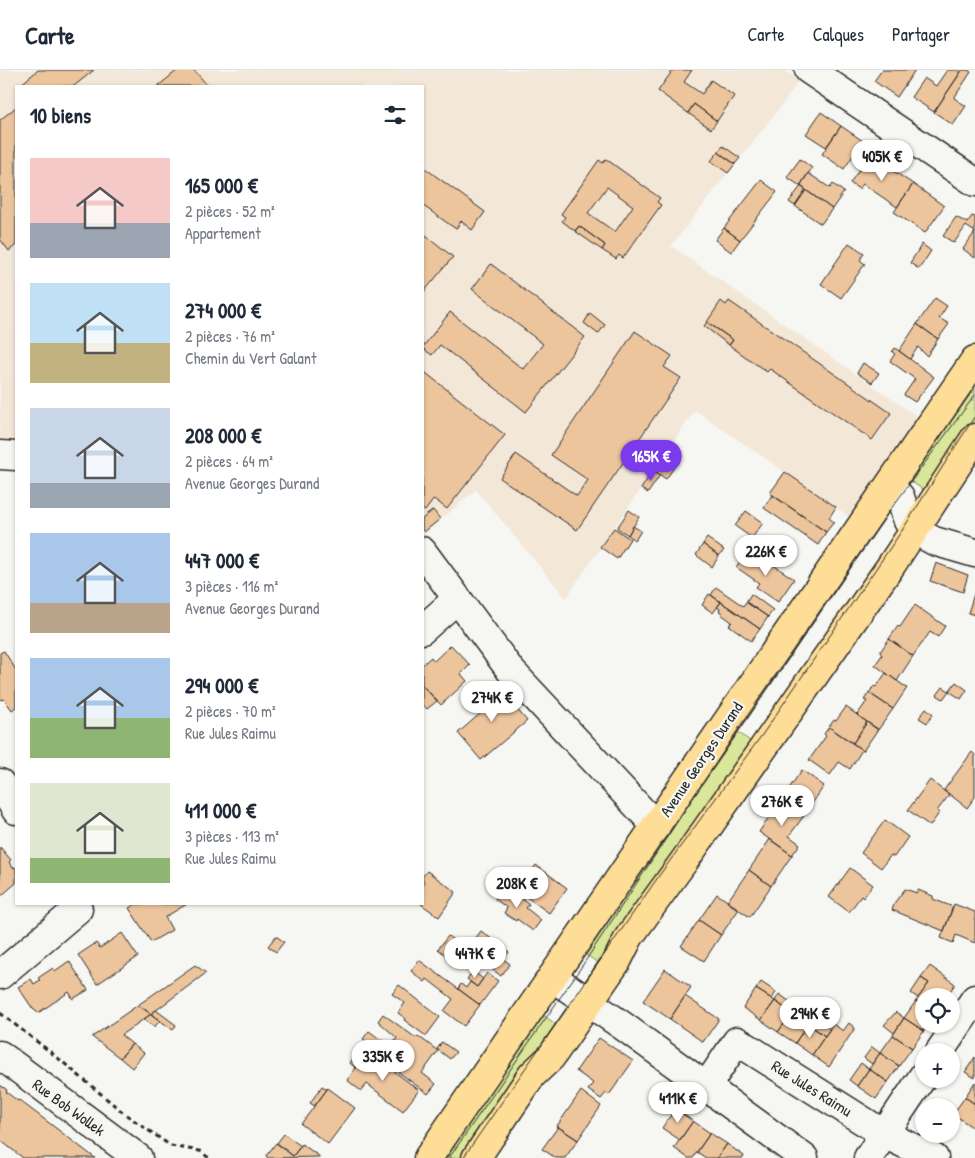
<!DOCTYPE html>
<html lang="fr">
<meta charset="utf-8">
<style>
body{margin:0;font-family:"Patrick Hand",sans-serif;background:#f2f2f3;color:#1f2937;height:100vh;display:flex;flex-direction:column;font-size:19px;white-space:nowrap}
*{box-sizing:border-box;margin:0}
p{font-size:16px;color:#747a83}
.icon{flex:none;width:28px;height:28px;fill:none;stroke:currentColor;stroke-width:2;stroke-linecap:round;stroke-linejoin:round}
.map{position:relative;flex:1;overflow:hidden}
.side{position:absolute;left:15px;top:15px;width:409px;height:820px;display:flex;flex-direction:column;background:#fff;border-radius:0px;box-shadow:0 1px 4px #0004}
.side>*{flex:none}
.buttons{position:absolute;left:915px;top:918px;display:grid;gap:10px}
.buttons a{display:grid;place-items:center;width:45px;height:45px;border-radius:50%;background:#fff;box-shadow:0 1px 4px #0004;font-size:25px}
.price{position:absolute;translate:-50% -42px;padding:0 11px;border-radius:18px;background:#fff;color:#222;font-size:16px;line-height:32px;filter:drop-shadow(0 1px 2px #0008)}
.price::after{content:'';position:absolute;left:50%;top:30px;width:15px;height:11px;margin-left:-8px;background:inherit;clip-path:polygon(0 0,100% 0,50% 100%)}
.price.active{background:#7c3aed;color:#fff}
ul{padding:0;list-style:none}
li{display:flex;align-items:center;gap:15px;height:125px;padding:0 15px}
li span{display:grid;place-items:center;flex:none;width:140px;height:100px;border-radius:0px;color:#555}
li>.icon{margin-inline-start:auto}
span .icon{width:60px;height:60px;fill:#fffc;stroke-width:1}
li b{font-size:21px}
h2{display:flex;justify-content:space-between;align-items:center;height:60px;padding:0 15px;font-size:21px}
header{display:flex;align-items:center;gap:30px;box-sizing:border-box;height:70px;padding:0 25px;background:#fff;border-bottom:1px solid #e0e1e3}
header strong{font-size:24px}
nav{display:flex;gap:28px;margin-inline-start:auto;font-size:18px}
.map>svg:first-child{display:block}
</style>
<header>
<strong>Carte</strong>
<nav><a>Carte</a><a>Calques</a><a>Partager</a></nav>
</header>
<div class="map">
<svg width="975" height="1088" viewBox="0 0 975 1088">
<rect width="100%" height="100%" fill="#f6f6f2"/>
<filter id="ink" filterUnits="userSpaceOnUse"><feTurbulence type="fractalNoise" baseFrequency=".02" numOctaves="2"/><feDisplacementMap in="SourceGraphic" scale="10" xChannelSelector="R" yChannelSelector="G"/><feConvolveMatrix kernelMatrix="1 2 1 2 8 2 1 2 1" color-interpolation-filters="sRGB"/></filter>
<g filter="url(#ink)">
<path fill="#f3e7d8" d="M0 0H784L799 10 785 31 671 176 918 347 850 447 695 340 566 528 476 420 425 463 423 460 422 16H16V379L0 372Z"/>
<path fill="#dae699" stroke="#828862" d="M975 318V354L928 423 909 410Z
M735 660 758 677 600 894 586 885Z
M543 945 557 955 466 1088H445Z"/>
<path fill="#edc59d" stroke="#2b2b2b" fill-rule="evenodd" d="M38 0H94L74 16H19Z
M178 0H194L208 16H158Z
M673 0H692L684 12 702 24 711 10 734 26 717 51 694 34 688 43 658 21Z
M882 0H915L897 27 874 11Z
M947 0H958L961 2 934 42 911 27 924 8 936 16Z
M962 0H968L971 2 954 28 966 36 953 55 934 42Z
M694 34 717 51 711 59 688 43Z
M16 37V175L9 181 0 169V50Z
M821 42 841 56 826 77 806 64Z
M841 56 863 71 844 99 822 84Z
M723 76 740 88 735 94 718 82Z
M718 82 735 94 728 103 711 91Z
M867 88 875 93 877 90 913 114 897 137 863 114 859 119 850 113Z
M606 89 660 128 657 132 661 135 623 188 619 185 616 189 602 180 605 175 579 156 575 161 562 151 565 147 561 144 599 90 603 93ZM607 117 633 136 615 162 588 143Z
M800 89 812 98 800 116 787 107Z
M422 96 485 142 472 160 461 151 456 159 422 135Z
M808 103 830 118 833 114 844 122 832 139 800 116Z
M761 110 777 122 740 170 724 158Z
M913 114 944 136 925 163 894 142Z
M801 116 806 120 795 136 789 132Z
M806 120 832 139 821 154 795 136Z
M972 146 975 147V162L966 156 954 173 943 166 956 147 967 153Z
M579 156 605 175 602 180 575 161Z
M724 158 740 170 731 182 715 170Z
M422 162 453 187 422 224Z
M975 162V188L963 179Z
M849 173 864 183 860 190 865 194 841 228 821 214Z
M922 174 931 181 919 199 910 193Z
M491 194 585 267 526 342 440 275 432 285 422 278 450 242 523 299 543 274 472 219Z
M935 228 947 236 939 248 949 254 938 269 917 254Z
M721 231 726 235 729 231 891 343 872 370 770 299 767 302 729 275 733 270 707 252Z
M590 243 605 255 598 264 584 253Z
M707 252 733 270 729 275 704 256Z
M917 254 938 269 927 286 918 277 910 289 899 281Z
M635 261 672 286 664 297 681 308 577 460 500 408 516 384 577 426 588 410 551 385Z
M895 278 934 307 915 332 904 325 915 309 890 291 895 284 892 282Z
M863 293 879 303 872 313 857 303Z
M422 300 505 365 447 439 434 429 425 441 422 439Z
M662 387 675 396 666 409 653 400Z
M653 400 660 405 648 423 641 419Z
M785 402 836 437 829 448 834 452 826 462 770 423Z
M772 425 826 462 818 475 764 438Z
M433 440 440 449 424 462 422 460V449Z
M629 440 639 447 628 465 617 458Z
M746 441 763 453 752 468 735 456Z
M633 456 641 461 635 470 628 465Z
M614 458 630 469 617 489 600 477Z
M707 468 724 480 719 486 703 474Z
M703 474 719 486 712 497 696 485Z
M749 478 772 494 769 498 747 482Z
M747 482 769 498 772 494 794 509 778 532 756 517 759 513 736 497Z
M936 493 968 505 963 522 930 511Z
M716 517 743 536 746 532 768 547 760 559 711 525Z
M709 524 721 532 713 543 702 535Z
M751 524 773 540 768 547 746 532Z
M974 524 975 525V545L968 543Z
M721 532 760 559 751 571 729 555 732 552 721 544 722 543 719 541 720 539 717 537Z
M915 535 945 556 938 567 930 562 913 586 889 569 898 556 900 557Z
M889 569 913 586 897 611 875 595 882 585 880 582Z
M451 575 470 595 461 604 467 611 441 635 422 615V595L431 587 434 591Z
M4 581 16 600V637L12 640 4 629 1 630 0 628V583Z
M886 603 907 618 893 639 869 623 874 616 876 617Z
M493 611 527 651 481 690 458 663 489 636 478 624Z
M956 612 967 620 961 629 949 621Z
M422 615 437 631 427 639 424 636 422 637Z
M943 617 949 621 943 629 937 625Z
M869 623 893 639 878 660 857 645 867 631 864 630Z
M846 637 867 652 853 673 829 657 834 650 836 651Z
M926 638 933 644 927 653 919 648Z
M867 652 878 659 863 681 853 673Z
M829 657 862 680 850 699 839 692 830 705 809 690 826 666 824 664Z
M972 682 975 685V727L967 738 944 720Z
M802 700 824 716 803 747 780 731Z
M930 710 949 725 937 741 939 743 930 756 908 740Z
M780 731 803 747 789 766 800 774 792 785 759 762Z
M885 750 908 767 894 787 891 785 881 798 861 783Z
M770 769 792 785 771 816 749 800Z
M0 777 11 790 9 792 12 797 16 798V813L0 827Z
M536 795 567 818 549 843 517 820Z
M850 798 873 815 863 828 861 826 849 842 829 827Z
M749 800 771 816 750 847 727 832Z
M427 801 456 822 439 847 421 834H422V815L424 813 422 807Z
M504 816 529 834 526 838 541 850 533 861 517 849 516 851 504 843 507 838 495 829Z
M905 819 917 823 918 820 933 826V829L953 837 944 861 892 840 895 832Z
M717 824 739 839 721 865 699 850Z
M136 834H187L165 847 172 860 151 872 129 838Z
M954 834 975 842V873L956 865 953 873 941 868Z
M699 850 721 865 704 891 681 876Z
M481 861 509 882 503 889 510 894 501 906 480 890 488 879 475 869Z
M122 863 138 887 97 914 78 885 96 873 100 878Z
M276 866 284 872 276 882 268 876Z
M448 866 475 886 469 894 452 882 448 887 438 879Z
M419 890 480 935 464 956 444 941 453 929 427 909 425 912 411 901Z
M69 891 88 920 73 929 69 922 38 943 33 939 18 917 31 909 34 914 40 910 38 908 53 898 55 901Z
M195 895 206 903 151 944 138 935Z
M930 896 955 914 947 926H924V936L916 931 929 913 921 908Z
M665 899 691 917 670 949 643 931Z
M473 901 483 909 477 917 467 909Z
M487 903 498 911 480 935 458 919 461 914 466 918 470 912 477 917Z
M921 908 929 913 918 928 911 923Z
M761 912 776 922 772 929 756 919Z
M399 915 440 947 426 966 404 950 405 948 398 943 405 933 392 924Z
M756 919 775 931 761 950 743 938Z
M779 924 793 934 789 941 775 931Z
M685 926 719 949 703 972 670 949Z
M775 931 792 943 778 962 761 950Z
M916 931 924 936V954H929L924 961 904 948Z
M797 934 810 943 805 952 792 943Z
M138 935 151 944 121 965 132 974 120 988 92 967Z
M156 940 176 955 173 960 151 944Z
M896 942 904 948 894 963 884 955Z
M792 943 808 954 795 973 778 962Z
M151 944 160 951 154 957 144 949Z
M383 944 416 968 418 966 438 981 422 1003 436 1014 428 1024 393 998 397 992 386 984 397 968 378 951Z
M813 947 830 959 825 966 808 954Z
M904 948 924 961 912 978 893 965Z
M849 953 855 958 829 997 812 985 833 954 843 961Z
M808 954 825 966 812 985 795 973Z
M369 961 388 975 382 983 363 969Z
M893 965 912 978 899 996 880 983Z
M599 968 633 991 609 1025 606 1023 601 1029 588 1020 593 1013 576 1001Z
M442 972 456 982 450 989 437 979Z
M132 974 144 983 132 998 120 988Z
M362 977 368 982 356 998 350 993Z
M872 977 880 983 872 994 864 988Z
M368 982 419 1020 403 1041 367 1014 361 1021 347 1010Z
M880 983 899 996 888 1012 869 999Z
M975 987V1008L965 1002Z
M861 993 869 999 857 1016 849 1010Z
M869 999 888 1012 876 1029 857 1016Z
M975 1012V1034L965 1027Z
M0 1015 7 1020 6 1022 18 1031 19 1030 95 1088H23L0 1070Z
M322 1016 327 1019 315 1036 310 1033Z
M328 1018 355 1038 328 1074 301 1054Z
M581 1021 601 1036 578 1070 557 1056Z
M965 1027 975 1034V1054L972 1057 953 1044Z
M675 1039 693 1051 680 1070 662 1058Z
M693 1051 710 1063 693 1088H688L674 1078Z
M558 1057 578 1070 565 1088H556L542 1079Z
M710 1063 727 1074 717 1088H706L697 1082Z
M284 1064 301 1076 293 1086 277 1073Z
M276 1073 293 1086 302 1074 320 1087 268 1088 266 1086Z
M727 1074 744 1086 743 1088H717Z"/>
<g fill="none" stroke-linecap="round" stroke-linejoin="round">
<defs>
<path id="minor" d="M809 0 975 112
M0 385 16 386
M890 415 900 427 908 451 914 460 934 471 975 483
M422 481 511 601 656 756
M422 560 457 529
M0 713 16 740
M0 905 78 839 75 834
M552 907 623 956 804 1088
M940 981 975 929
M0 985 138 1088
M706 1017 737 971 884 1064 934 1088
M868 1088 924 1005"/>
<path id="major" d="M428 1088 975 290
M476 1088 532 1005 551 987 617 891 629 867 687 787 890 497 975 368"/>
</defs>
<use href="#minor" stroke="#2b2b2b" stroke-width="31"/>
<use href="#major" stroke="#2b2b2b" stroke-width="31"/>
<path stroke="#2b2b2b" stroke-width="3" stroke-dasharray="5 4" stroke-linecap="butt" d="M0 943 53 984 125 1044 171 1076 200 1081 209 1088"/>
<use href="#minor" stroke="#f6f6f2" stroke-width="28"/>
<use href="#major" stroke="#fedd96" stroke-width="28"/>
<path stroke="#2b2b2b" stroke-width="1" d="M449 1088 582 896 743 652 882 451 975 325
M463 1088 661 803 762 665 901 462 975 346"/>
</g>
</g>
<g text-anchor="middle" stroke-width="4.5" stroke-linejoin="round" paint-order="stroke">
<g font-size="16" fill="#2b2b2b" stroke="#f6f6f2">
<text transform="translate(701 689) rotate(-56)" y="6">Avenue Georges Durand</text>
<text transform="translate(812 1018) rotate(32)" y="6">Rue Jules Raimu</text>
<text transform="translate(69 1037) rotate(36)" y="6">Rue Bob Wollek</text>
</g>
</g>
</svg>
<div class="buttons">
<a><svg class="icon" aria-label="locate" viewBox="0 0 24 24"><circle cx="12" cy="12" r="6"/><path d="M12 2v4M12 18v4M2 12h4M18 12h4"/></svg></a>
<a>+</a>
<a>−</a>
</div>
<b class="price" style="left:882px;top:112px">405K €</b>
<b class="price active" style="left:651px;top:412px">165K €</b>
<b class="price" style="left:766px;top:507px">226K €</b>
<b class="price" style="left:492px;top:653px">274K €</b>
<b class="price" style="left:782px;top:757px">276K €</b>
<b class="price" style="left:517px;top:839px">208K €</b>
<b class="price" style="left:475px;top:909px">447K €</b>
<b class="price" style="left:810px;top:969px">294K €</b>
<b class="price" style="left:383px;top:1012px">335K €</b>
<b class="price" style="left:678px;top:1054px">411K €</b>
<section class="side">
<h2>10 biens<svg class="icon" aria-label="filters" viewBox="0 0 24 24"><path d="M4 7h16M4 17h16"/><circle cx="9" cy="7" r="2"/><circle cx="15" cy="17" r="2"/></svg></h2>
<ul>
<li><span style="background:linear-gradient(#f6c9c9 65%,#9aa5b1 0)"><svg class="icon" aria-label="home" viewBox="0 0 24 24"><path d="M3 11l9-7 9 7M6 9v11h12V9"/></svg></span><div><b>165 000 €</b><p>2 pièces · 52 m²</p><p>Appartement</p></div></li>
<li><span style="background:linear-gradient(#bfe0f5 60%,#c2b280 0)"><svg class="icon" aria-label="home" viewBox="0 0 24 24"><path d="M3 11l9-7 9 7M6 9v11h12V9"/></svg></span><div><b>274 000 €</b><p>2 pièces · 76 m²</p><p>Chemin du Vert Galant</p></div></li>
<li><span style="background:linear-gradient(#c9d6e8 75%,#9aa5b1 0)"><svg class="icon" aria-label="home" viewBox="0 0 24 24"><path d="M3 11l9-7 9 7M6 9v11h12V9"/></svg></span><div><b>208 000 €</b><p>2 pièces · 64 m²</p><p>Avenue Georges Durand</p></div></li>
<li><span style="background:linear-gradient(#a9c7e8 70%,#b9a48a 0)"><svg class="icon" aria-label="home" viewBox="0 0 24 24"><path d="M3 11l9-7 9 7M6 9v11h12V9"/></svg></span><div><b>447 000 €</b><p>3 pièces · 116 m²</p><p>Avenue Georges Durand</p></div></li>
<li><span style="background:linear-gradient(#a9c7e8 60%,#8fb573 0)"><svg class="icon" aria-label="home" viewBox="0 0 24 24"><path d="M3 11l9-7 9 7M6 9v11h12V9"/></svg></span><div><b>294 000 €</b><p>2 pièces · 70 m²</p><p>Rue Jules Raimu</p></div></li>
<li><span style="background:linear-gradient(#dfe7d0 75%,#8fb573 0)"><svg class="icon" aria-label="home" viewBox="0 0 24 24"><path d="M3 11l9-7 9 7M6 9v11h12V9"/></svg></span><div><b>411 000 €</b><p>3 pièces · 113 m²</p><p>Rue Jules Raimu</p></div></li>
</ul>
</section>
</div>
